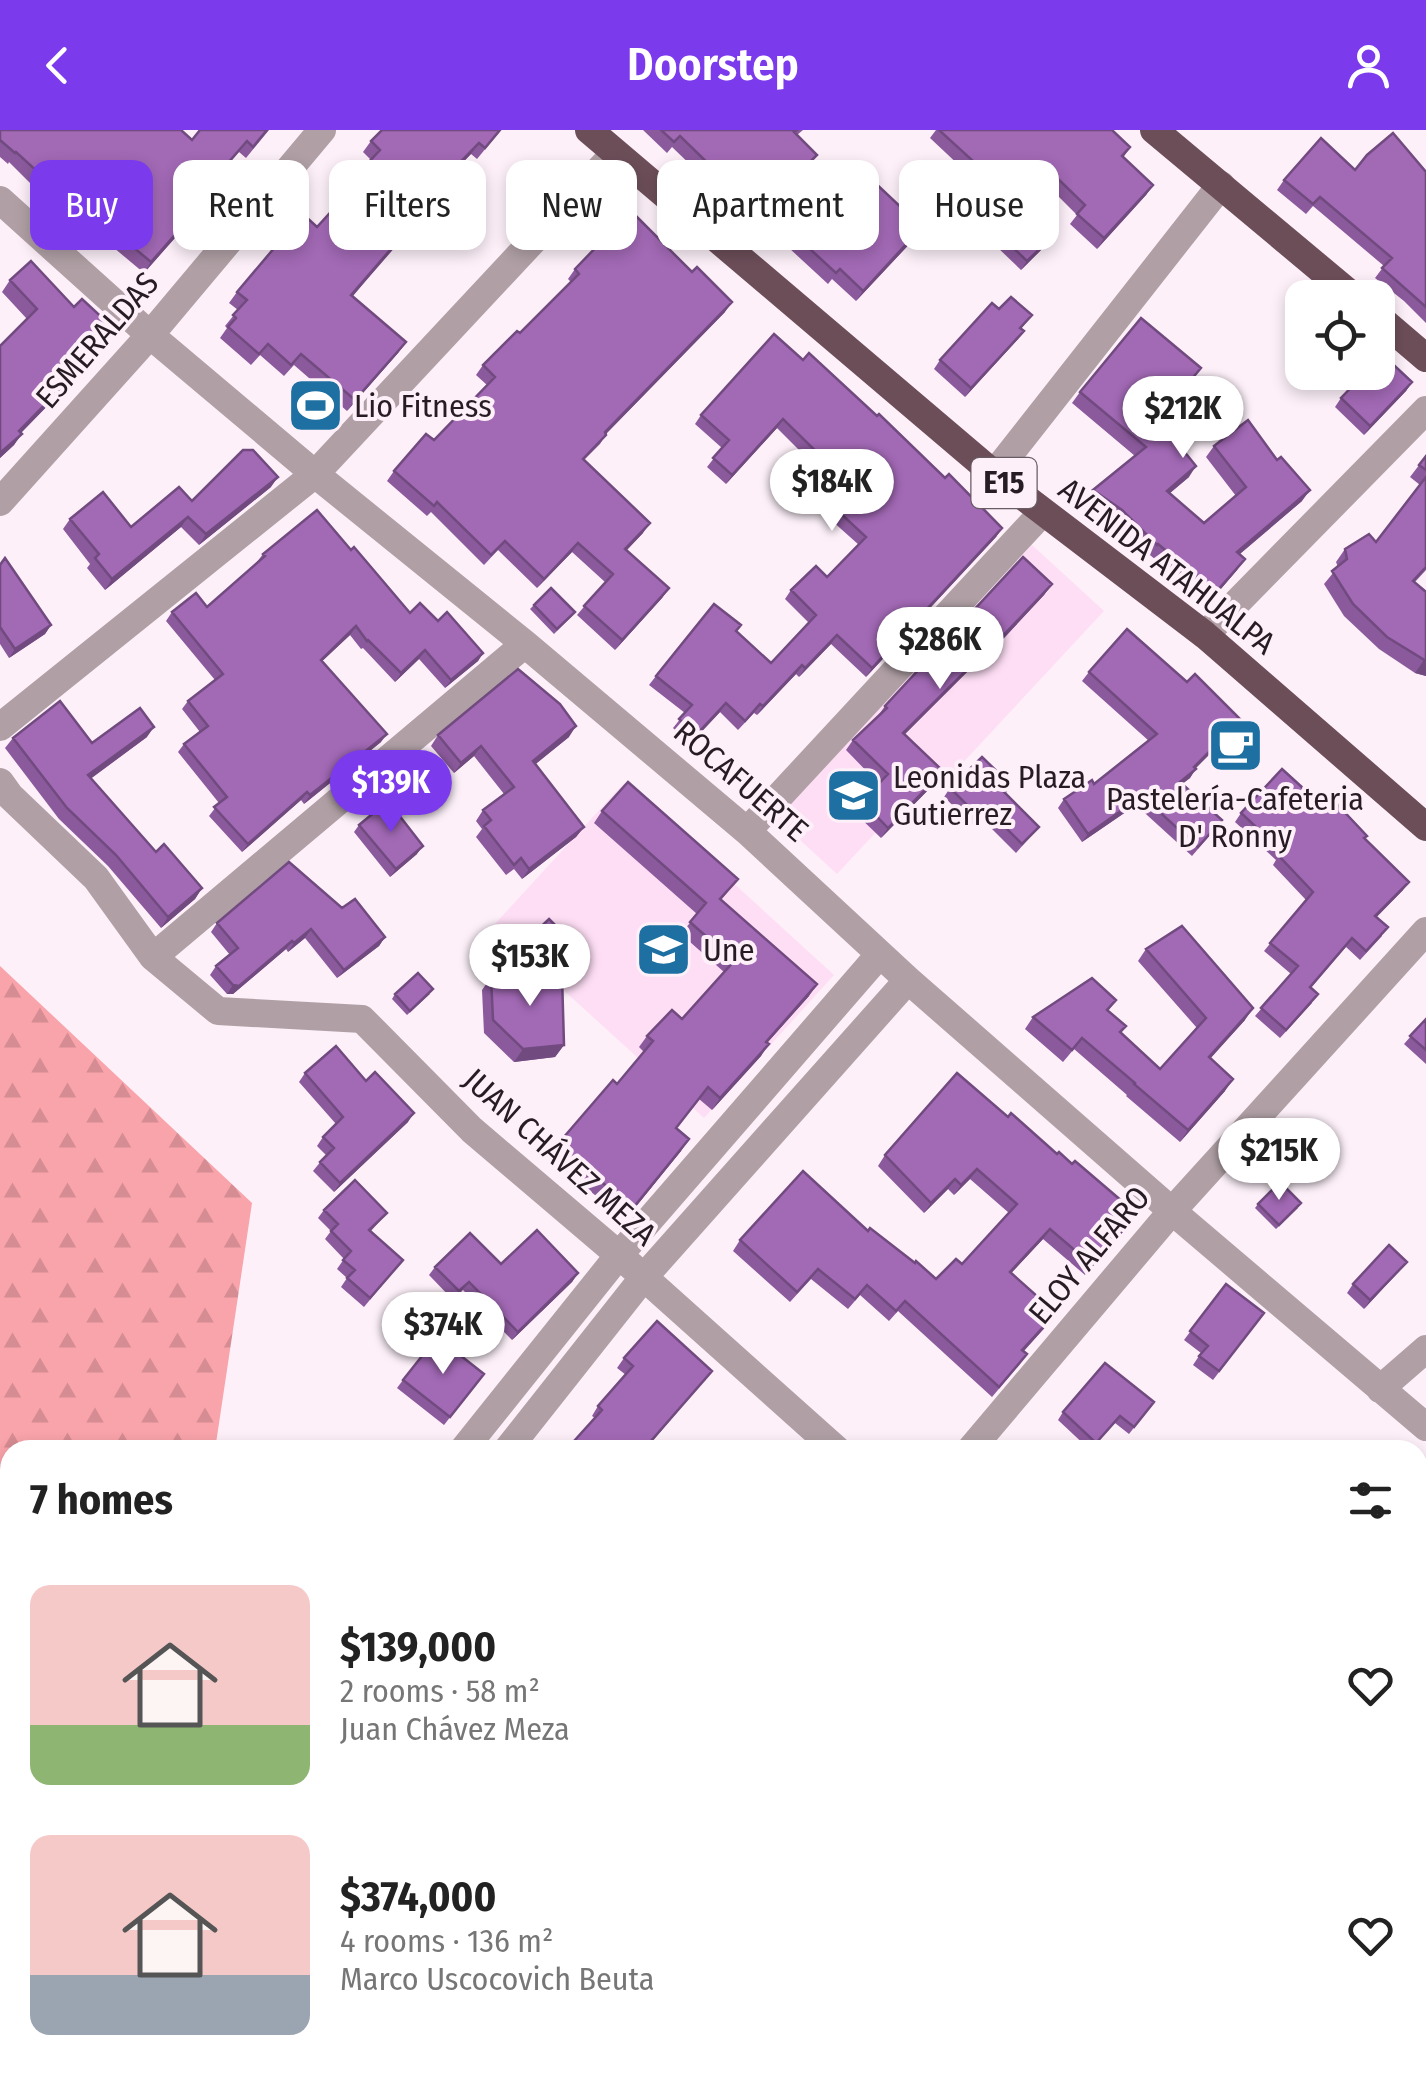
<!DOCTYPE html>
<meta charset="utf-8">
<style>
body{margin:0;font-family:"Fira Sans Condensed",sans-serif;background:#f6f6f6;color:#222;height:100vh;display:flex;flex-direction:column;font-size:38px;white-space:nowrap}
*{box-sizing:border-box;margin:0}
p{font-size:32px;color:#767676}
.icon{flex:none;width:55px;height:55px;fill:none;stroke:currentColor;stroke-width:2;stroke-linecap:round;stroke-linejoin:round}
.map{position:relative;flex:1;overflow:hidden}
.details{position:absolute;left:0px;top:1310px;width:1428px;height:640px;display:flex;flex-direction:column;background:#fff;border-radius:30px 30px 0 0;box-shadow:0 5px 15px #0003}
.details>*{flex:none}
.guide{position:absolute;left:30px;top:30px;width:1368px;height:90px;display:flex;gap:20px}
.controls{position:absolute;left:1285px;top:150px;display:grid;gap:20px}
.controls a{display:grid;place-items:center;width:110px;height:110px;border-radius:20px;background:#fff;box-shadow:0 5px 15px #0003;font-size:50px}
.price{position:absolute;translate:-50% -85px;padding:0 22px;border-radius:35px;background:#fff;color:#222;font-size:32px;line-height:65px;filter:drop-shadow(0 2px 5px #0008)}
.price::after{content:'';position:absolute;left:50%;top:60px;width:30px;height:22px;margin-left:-15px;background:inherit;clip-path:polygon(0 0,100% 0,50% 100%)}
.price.current{background:#7c3aed;color:#fff}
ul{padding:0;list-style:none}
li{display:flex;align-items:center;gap:30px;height:250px;padding:0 30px}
li span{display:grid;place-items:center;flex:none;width:280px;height:200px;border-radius:20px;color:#555}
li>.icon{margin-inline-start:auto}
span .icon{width:120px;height:120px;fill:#fffc;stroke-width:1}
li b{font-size:42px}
h2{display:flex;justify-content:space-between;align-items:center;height:120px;padding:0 30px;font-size:42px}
.chip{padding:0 35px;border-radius:20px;background:#fff;box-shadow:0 5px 15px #0003;font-size:35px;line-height:90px}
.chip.current{background:#7c3aed;color:#fff}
header{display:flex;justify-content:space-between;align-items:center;height:130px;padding:0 30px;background:#7c3aed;color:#fff;font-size:45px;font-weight:600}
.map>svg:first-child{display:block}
</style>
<header><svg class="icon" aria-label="back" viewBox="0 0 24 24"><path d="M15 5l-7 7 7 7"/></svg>Doorstep<svg class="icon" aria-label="person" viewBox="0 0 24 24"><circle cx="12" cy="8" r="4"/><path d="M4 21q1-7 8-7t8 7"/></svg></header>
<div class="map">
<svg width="1426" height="1950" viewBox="0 0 1426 1950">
<defs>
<pattern id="forest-firs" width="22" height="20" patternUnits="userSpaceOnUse" patternTransform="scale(2.5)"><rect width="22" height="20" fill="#f9a3aa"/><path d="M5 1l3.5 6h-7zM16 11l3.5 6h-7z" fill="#d58c92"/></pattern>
</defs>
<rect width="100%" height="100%" fill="#fdf0f9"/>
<path fill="#fedef5" d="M1032 415 1104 481 944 653 932 642 837 744 777 689Z
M624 653 834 845 704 988 493 796Z"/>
<path fill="url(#forest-firs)" d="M0 836 252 1073 215 1320H10V1940H122L121 1950H0Z"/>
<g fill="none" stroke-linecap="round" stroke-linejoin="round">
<path stroke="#b0a0a5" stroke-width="28" d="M0 70 150 205 315 344 525 514 747 701 908 850 1172 1081 1426 1297
M994 344 1221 55
M0 372 150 205 322 0
M1205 505 1426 280
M0 597 315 344 615 23
M0 652 10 666 96 748 153 827 218 881 362 889 472 1000 619 1125 837 1320
M747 701 1042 383
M153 827 525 514
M1380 1259 1426 1219
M463 1320 619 1125 880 824
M507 1320 643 1148 908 850
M970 1320 1172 1081 1426 801
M1418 1604 1426 1595
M1418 1637 1426 1645
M574 1940 586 1950
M975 1940 987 1950
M1162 1940 1173 1950
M1089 1950 1098 1940"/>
<path stroke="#6c4e59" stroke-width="28" d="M589 0 994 344 1205 505 1426 697
M1154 0 1355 168
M1378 187 1426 228"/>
</g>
<path fill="#8b5a9c" d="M0 0 192 10 200 0H269L246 28 239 22 214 51 212 66 144 143 71 82 39 50 33 56 9 32 8 34 0 27Z
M501 0 477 29 471 24 399 99 404 104 353 166 406 212 398 223 347 281 294 235 284 246 260 225 251 235 220 208 227 198 225 196 238 180 229 173 237 162 317 97 348 63 345 61 371 30 363 22 371 11Z
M643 0H803L797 5 817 25 799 46 830 77 915 108 856 171 832 149 828 154 789 118 788 119 757 89 752 94 672 17 667 23Z
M936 0H1112L1130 17 1123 28 1153 55 1146 65 1097 119 1070 94 1077 85 1044 52 1012 85 930 8Z
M1355 40 1426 42V193L1404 171 1375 148 1384 136 1313 76 1306 84 1277 60 1284 50Z
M1002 107 1047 112 1041 120 1021 140 996 116Z
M575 139 725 182 606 304 600 314 584 330 643 403 627 420 669 458 662 468 615 520 577 485 605 452 572 422 537 458 498 420 484 435 431 382 427 386 387 351 394 341 434 310 487 255 476 245 483 235 520 203 571 152 568 149Z
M10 150 99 205 85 221 79 235 63 251 57 266 21 303 14 315 0 328V216L27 189 2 162Z
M999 179 1032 185 1021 199 1017 210 965 267 934 239 940 230Z
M803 230 945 348 1002 398 996 407 866 547 831 514 799 547 796 544 757 585 754 583 738 600 720 582 690 614 673 598 685 583 649 555 656 546 736 501 771 533 809 493 785 469 791 460 827 447 859 415 831 390 833 389 805 360 821 342 777 298 726 354 707 337 722 318 695 294 701 285Z
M1193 249 1159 290 1189 347 1169 364 1204 393 1236 366 1206 327 1214 316 1302 371 1240 424 1237 440 1208 474 1150 425 1149 426 1114 391 1085 371 1093 360 1135 326 1072 273 1080 262Z
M1412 252 1406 261 1364 305 1335 277 1341 268Z
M1426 326V440L1415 452 1426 462V546L1415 543 1379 519 1344 486 1324 454 1338 437 1336 432 1345 419 1376 412 1420 355 1410 347Z
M271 357 199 415 181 397 105 460 87 438 90 434 63 399 70 389 131 397 192 371Z
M351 420 410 483 438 491 483 523 478 531 445 558 419 529 395 552 363 518 361 519 350 505 322 531 381 612 304 674 301 670 242 722 209 686 219 673 178 622 184 614 200 602 182 579 188 571 215 550 166 491 172 482 207 477 257 432 263 424Z
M0 435 51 495 45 504 9 528 0 514Z
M1052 454 1044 465 990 523 988 521 905 604 936 652 881 708 854 682 862 671 879 654 846 620 853 610 878 586 885 576Z
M534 475 572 486 554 504 530 479Z
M1089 542 1235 599 1195 638 1190 648 1182 654 1216 698 1192 726 1136 675 1082 712 1058 678 1064 669 1094 654 1149 611 1082 551Z
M438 605 569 607 535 634 584 697 576 707 522 749 514 739 506 745 476 707 482 699 476 691 483 680 504 664 474 626 454 643 431 616Z
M147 607 91 648 156 722 202 758 195 769 161 798 108 736 59 689 5 618 13 608 92 613Z
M1011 655 1006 663 1039 697 1016 723 982 689 975 697 944 667 950 658Z
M1327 680 1365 708 1403 760 1376 787 1382 806 1360 830 1346 817 1311 858 1312 873 1280 908 1255 886 1291 844 1264 821 1306 770 1273 735 1276 730 1235 692 1241 683Z
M602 681 738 749 721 770 809 866 767 913 761 926 712 980 699 969 676 998 681 1021 625 1090 549 1027 557 1015 617 954 644 922 639 917 647 906 682 889 724 842 681 804 697 784 594 693Z
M359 695 417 724 390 747 354 702Z
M342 778 385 807 379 816 337 848 305 808 288 822 286 819 233 864H227L210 845 216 836 230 825 211 802 217 793Z
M531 806 564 819 559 824V837L553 845 525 815Z
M1146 819 1245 890 1210 928 1225 961 1180 1012 1126 966 1127 965 1074 919 1063 932 1025 899 1033 887 1116 870 1108 881 1126 896 1121 903 1160 939 1197 898 1138 831Z
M491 847 564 915 555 927 514 932 484 903 482 860Z
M395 864H430L407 885 392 869Z
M1426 889V934L1404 914Z
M305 943 366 951 408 992 334 1062 313 1041 326 1025 317 1016 323 1007 336 994 299 952Z
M1008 987 1137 1084 1085 1145 1043 1109 1011 1143 1049 1193 1024 1221 1020 1234 992 1267 898 1181 889 1191 860 1165 848 1179 811 1149 790 1172 733 1121 740 1110 868 1101 936 1149 962 1134 1009 1083 970 1049 954 1065 948 1059 924 1083 878 1036 885 1025Z
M1258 1074 1298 1078 1276 1099 1255 1078Z
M324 1080 387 1083 371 1101 403 1130 364 1177 341 1157 347 1148 337 1139 344 1129 325 1109 331 1101 318 1088Z
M1407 1132 1400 1140 1364 1179 1347 1163 1353 1154Z
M501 1134 578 1143 572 1152 512 1210 463 1160 453 1170 429 1145 435 1137Z
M1226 1154 1264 1183 1213 1250 1193 1235 1201 1223 1184 1210Z
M624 1228 706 1250 595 1288 592 1286 598 1276 626 1245 617 1238Z
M484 1244 444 1295 397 1258 403 1250Z
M1154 1272 1129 1304 1115 1293 1090 1320 1058 1290 1063 1282Z
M1426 1393V1503L1418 1494 1423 1486 1418 1482V1399Z
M1426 1681V1944L1418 1937V1682Z
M362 1940H380L372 1949Z
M450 1940H467L461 1948Z
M705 1940H792L793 1941 861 1940 853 1950H717Z
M1190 1940H1235L1226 1950H1201Z"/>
<path fill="#714a7f" d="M479 13 471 24 389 108 397 97Z
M1051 42 1044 52 1012 85 1020 74Z
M219 55 212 66 144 143 151 132Z
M1153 55 1146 65 1097 119 1104 108Z
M922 97 915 108 856 171 863 161Z
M404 104 397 115 344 176 351 165Z
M1047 112 1041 120 1021 140 1027 131Z
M732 172 725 182 598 312 605 302Z
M1024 201 1017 210 965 267 971 258Z
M406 212 398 223 347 281 355 270Z
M87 223 79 235 53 262 61 250Z
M1412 252 1406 261 1364 305 1370 296Z
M65 254 57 266 11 313 19 301Z
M783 289 777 298 726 354 732 345Z
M22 304 14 315 0 328V323Z
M1196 336 1189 347 1159 372 1167 361Z
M278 347 271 357 199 415 206 404Z
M1310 360 1302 371 1229 433 1237 422Z
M188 387 181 397 105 460 112 449Z
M650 393 643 403 618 429 625 419Z
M1002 398 996 407 866 547 872 538Z
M578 413 572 422 537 458 544 449Z
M1245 429 1237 440 1208 474 1216 462Z
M1052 454 1044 465 990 523 997 512Z
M669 458 662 468 615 520 622 510Z
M51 495 45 504 9 528 15 519Z
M356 496 350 505 315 538 321 530Z
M837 505 831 514 799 547 805 538Z
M996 511 988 521 896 613 903 603Z
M425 520 419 529 395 552 401 543Z
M483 523 478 531 445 558 451 550Z
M1424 530 1426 531V546L1415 543Z
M802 535 796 544 757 585 763 576Z
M726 573 720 582 690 614 696 605Z
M1241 590 1235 599 1190 644 1196 639 1190 648 1173 661 1180 652Z
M576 596 569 607 526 642 533 631Z
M154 597 147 607 81 656 88 645Z
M387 604 381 612 304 674 310 665Z
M481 616 474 626 454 643 461 633Z
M943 641 936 652 881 708 888 698Z
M307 662 301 670 242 722 248 714Z
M1142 666 1136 675 1082 712 1088 704Z
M584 697 576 707 522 749 529 739Z
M423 716 417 724 390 747 396 739Z
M1409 752 1403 760 1369 795 1375 786Z
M202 758 195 769 161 798 168 787Z
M311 799 305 808 288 822 294 813Z
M385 807 379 816 337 848 344 840Z
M292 811 286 819 233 864H227L233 855Z
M817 854 809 866 758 923 766 912Z
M1253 878 1245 890 1201 939 1209 927Z
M769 914 761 926 712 980 720 968Z
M564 915 555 927 514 932 523 919Z
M1233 949 1225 961 1180 1012 1188 1000Z
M414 983 408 992 334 1062 340 1053Z
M689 1009 681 1021 625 1090 633 1078Z
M977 1039 970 1049 954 1065 961 1055Z
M955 1049 948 1059 924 1083 931 1073Z
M1137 1084 1130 1094 1085 1145 1092 1135Z
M1050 1099 1043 1109 1003 1152 1010 1142Z
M1407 1132 1400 1140 1364 1179 1370 1170Z
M578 1143 572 1152 512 1210 518 1202Z
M1056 1183 1049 1193 1015 1230 1022 1220Z
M712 1241 645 1320H643Z"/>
<path fill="#a269b5" stroke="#714a7f" stroke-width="2.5" d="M0 0H181L192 10 200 0H267L253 17 247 11 213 50 219 55 151 132 78 71 46 39 41 45 16 22 15 23 0 10Z
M382 0H500L485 18 479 13 397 97 404 104 351 165 406 212 355 270 301 224 291 235 268 214 259 224 228 197 236 188 233 185 247 170 237 162 303 84 317 97 357 53 352 50 380 20 371 11Z
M661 0H797L794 2 817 25 797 45 830 77 855 51 862 57 870 48 922 97 863 161 840 139 836 143 797 107 795 109 764 78 759 83 680 6 674 12Z
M939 0H1112L1130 17 1122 26 1153 55 1104 108 1077 84 1085 75 1051 42 1020 74Z
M1393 3 1426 42V177L1382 138 1392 128 1320 67 1313 74 1284 50 1321 8 1355 40 1367 25Z
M631 81 692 142 697 137 732 172 605 302 606 305 583 329 650 393 625 419 669 458 622 510 584 476 613 444 578 413 544 449 505 411 491 425 437 372 434 376 394 341 426 304 434 310 495 247 483 235 517 201 520 203 579 144 575 139Z
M1022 87 1047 112 1027 131 1002 107Z
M31 131 74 177 82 169 108 193 83 220 87 223 61 250 65 254 19 301 22 304 0 323V216L37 179 10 150Z
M1011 167 1032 185 1020 198 1024 201 971 258 940 230 992 173 999 179Z
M1141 188 1201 238 1158 289 1196 336 1167 361 1204 393 1246 357 1214 316 1248 290 1277 330 1281 327 1310 360 1237 422 1245 429 1216 462 1158 414 1157 415 1122 380 1093 360 1146 317 1080 262Z
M774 204 803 230 809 223 877 286 879 284 945 348 949 344 1002 398 872 538 837 505 805 538 802 535 763 576 760 574 745 591 726 573 696 605 679 589 692 575 656 546 714 474 741 495 736 501 771 533 816 485 791 460 816 436 827 447 866 407 838 381 839 380 811 352 829 334 783 289 732 345 713 328 729 310 701 285Z
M1383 225 1412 252 1370 296 1341 268 1366 242H1378V231Z
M243 320H253L278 347 206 404 188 387 112 449 95 428 99 424 70 389 103 362 131 397 179 357 192 371Z
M1426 326V340L1419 335Z
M1426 347V437L1413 451 1426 462V531L1387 507 1353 474 1332 441 1347 429 1345 419 1369 404 1376 412Z
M317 380 351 420 354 417 410 483 420 473 438 491 447 482 483 523 451 550 425 520 401 543 368 510 367 511 356 496 321 530 387 604 310 665 307 662 248 714 214 677 227 667 184 614 208 596 188 571 223 544 172 482 196 463 207 477 265 426 263 424Z
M1023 427 1052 454 997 512 996 511 903 603 943 641 888 698 862 671 888 644 853 610 887 578 885 576Z
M5 428 51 495 15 519 0 497V435Z
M551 458 575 482 557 499 534 475Z
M1127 499 1187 552 1195 544 1241 590 1194 637 1196 639 1180 652 1222 690 1198 717 1142 666 1088 704 1064 669 1092 650 1094 654 1157 604 1089 542Z
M518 539 560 574 576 596 533 631 584 697 529 739 521 728 514 735 484 696 491 690 483 680 514 657 481 616 461 633 438 605Z
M60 571 92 613 140 578 154 597 88 645 156 722 164 714 202 758 168 787 116 725 67 678 13 608Z
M982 627 1011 655 1004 662 1039 697 1022 714 989 681 981 689 950 658Z
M1282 639 1327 680 1335 672 1367 706 1364 708 1409 752 1375 786 1388 797 1366 821 1352 808 1310 857 1318 864 1286 900 1261 878 1298 836 1270 813 1313 762 1279 726 1283 722 1241 683Z
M628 652 738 749 720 769 817 854 766 912 769 914 720 968 708 957 676 998 689 1009 633 1078 557 1015 613 950 617 954 653 911 647 906 672 880 682 889 734 831 690 792 706 773 602 681Z
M388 671 423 716 396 739 359 695Z
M289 732 342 778 355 769 385 807 344 840 311 799 294 813 292 811 239 856 233 855 216 836 238 818 217 793Z
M549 789 570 810 559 821V837L531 806Z
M1182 796 1253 878 1209 927 1233 949 1188 1000 1134 954 1135 953 1082 908 1072 920 1033 887 1092 848 1116 870 1107 880 1126 896 1120 902 1160 939 1206 888 1146 819Z
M418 843 433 859 410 881 395 864Z
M562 845 564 915 523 919 493 890 491 847Z
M1426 889V920L1410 906Z
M336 916 366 951 375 942 414 983 340 1053 320 1032 334 1018 323 1007 343 987 305 943Z
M957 943 1008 987 1011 983 1057 1024 1059 1022 1072 1034 1075 1031 1137 1084 1092 1135 1050 1099 1010 1142 1056 1183 1022 1220 1027 1224 999 1257 905 1171 896 1181 867 1155 855 1169 818 1139 797 1162 740 1110 803 1041 868 1101 870 1098 915 1133 916 1131 936 1149 956 1129 962 1134 1017 1074 977 1039 961 1055 955 1049 931 1073 885 1025Z
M355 1050 387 1083 369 1100 403 1130 370 1168 347 1148 355 1140 343 1130 351 1121 331 1101 338 1094 324 1080Z
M1280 1052 1301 1073 1279 1095 1258 1074Z
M537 1100 578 1143 518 1202 469 1152 459 1161 435 1137 470 1103 501 1134Z
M1389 1115 1407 1132 1370 1170 1353 1154Z
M1226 1154 1264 1183 1219 1241 1199 1226 1208 1216 1190 1201Z
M657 1191 712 1241 643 1320H566L602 1280 598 1276 633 1236 624 1228Z
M437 1207 484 1244 450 1287 403 1250Z
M1105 1233 1154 1272 1134 1297 1120 1286 1096 1313 1063 1282Z
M1424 1391 1426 1393V1475L1418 1469V1399Z
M1422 1677 1426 1681V1925L1423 1922 1418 1929V1682Z
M274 1940H295L306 1950H265Z
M724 1940H792L793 1941 795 1940H860L852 1950H734Z
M1211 1940H1233L1223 1950Z"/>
<defs>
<symbol id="stadium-square" viewBox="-11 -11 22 22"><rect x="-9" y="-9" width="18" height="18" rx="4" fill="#1d70a1" stroke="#fdf0f9"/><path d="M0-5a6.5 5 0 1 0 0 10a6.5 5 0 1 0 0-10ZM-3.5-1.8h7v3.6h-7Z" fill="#fff"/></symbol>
<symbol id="cafe-square" viewBox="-11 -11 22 22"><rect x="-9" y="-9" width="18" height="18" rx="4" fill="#1d70a1" stroke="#fdf0f9"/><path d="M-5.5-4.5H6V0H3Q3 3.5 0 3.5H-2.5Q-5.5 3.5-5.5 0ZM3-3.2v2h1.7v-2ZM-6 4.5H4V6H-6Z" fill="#fff"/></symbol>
<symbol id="school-square" viewBox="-11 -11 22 22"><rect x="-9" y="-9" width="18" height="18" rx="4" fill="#1d70a1" stroke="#fdf0f9"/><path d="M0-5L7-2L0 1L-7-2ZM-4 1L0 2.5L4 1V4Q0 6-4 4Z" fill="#fff"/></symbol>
</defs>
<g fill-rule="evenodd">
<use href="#stadium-square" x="284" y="244" width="63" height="63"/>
<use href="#cafe-square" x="1204" y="584" width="63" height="63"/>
<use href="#school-square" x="822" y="634" width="63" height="63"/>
<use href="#school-square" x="632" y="788" width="63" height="63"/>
</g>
<g text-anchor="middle" stroke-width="8" stroke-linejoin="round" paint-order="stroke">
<rect fill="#fdf0f9" stroke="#675b64" stroke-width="2.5" x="971.5" y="328" width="65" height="50" rx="8"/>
<g font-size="30" font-weight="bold" fill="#271b24">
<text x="1004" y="363">E15</text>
</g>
<g font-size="32" fill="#271b24" stroke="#fdf0f9">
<text transform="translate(97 210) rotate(-49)" y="11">ESMERALDAS</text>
<text transform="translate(1167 436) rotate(38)" y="11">AVENIDA ATAHUALPA</text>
<text transform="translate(741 651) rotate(41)" y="11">ROCAFUERTE</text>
<text transform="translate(560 1027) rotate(42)" y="11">JUAN CHÁVEZ MEZA</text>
<text transform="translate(1089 1125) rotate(-50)" y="11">ELOY ALFARO</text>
</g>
<g font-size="32" fill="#271b24" stroke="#fdf0f9" text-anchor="start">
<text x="354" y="287">Lio Fitness</text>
<text x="893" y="658">Leonidas Plaza<tspan x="893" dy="37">Gutierrez</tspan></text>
<text x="1235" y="680" text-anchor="middle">Pastelería-Cafeteria<tspan x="1235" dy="37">D' Ronny</tspan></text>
<text x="703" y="831">Une</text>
</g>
</g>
</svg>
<div class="controls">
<a><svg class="icon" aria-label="locate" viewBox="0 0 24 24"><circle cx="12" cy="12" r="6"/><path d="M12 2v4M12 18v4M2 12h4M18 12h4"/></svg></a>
</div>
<b class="price" style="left:1183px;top:331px">$212K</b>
<b class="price" style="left:832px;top:404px">$184K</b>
<b class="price" style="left:940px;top:562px">$286K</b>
<b class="price current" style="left:391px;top:705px">$139K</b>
<b class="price" style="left:530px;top:879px">$153K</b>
<b class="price" style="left:1279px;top:1073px">$215K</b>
<b class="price" style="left:443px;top:1247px">$374K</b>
<div class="guide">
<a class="chip current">Buy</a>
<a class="chip">Rent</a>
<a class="chip">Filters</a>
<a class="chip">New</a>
<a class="chip">Apartment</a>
<a class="chip">House</a>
</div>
<section class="details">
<h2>7 homes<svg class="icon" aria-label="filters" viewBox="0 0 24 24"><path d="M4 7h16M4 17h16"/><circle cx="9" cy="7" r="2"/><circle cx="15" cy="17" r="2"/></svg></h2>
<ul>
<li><span style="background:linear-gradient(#f6c9c9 70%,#8fb573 0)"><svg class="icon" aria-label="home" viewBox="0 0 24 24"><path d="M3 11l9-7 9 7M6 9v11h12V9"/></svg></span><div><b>$139,000</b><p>2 rooms · 58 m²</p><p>Juan Chávez Meza</p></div><svg class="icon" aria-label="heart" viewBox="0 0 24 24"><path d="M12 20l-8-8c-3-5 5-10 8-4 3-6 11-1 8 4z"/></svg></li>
<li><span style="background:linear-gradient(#f6c9c9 70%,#9aa5b1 0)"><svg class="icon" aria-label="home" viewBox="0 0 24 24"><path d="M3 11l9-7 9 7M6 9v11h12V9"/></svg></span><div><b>$374,000</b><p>4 rooms · 136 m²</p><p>Marco Uscocovich Beuta</p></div><svg class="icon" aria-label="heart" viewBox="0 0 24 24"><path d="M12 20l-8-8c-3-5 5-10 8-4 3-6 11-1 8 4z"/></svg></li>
</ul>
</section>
</div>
